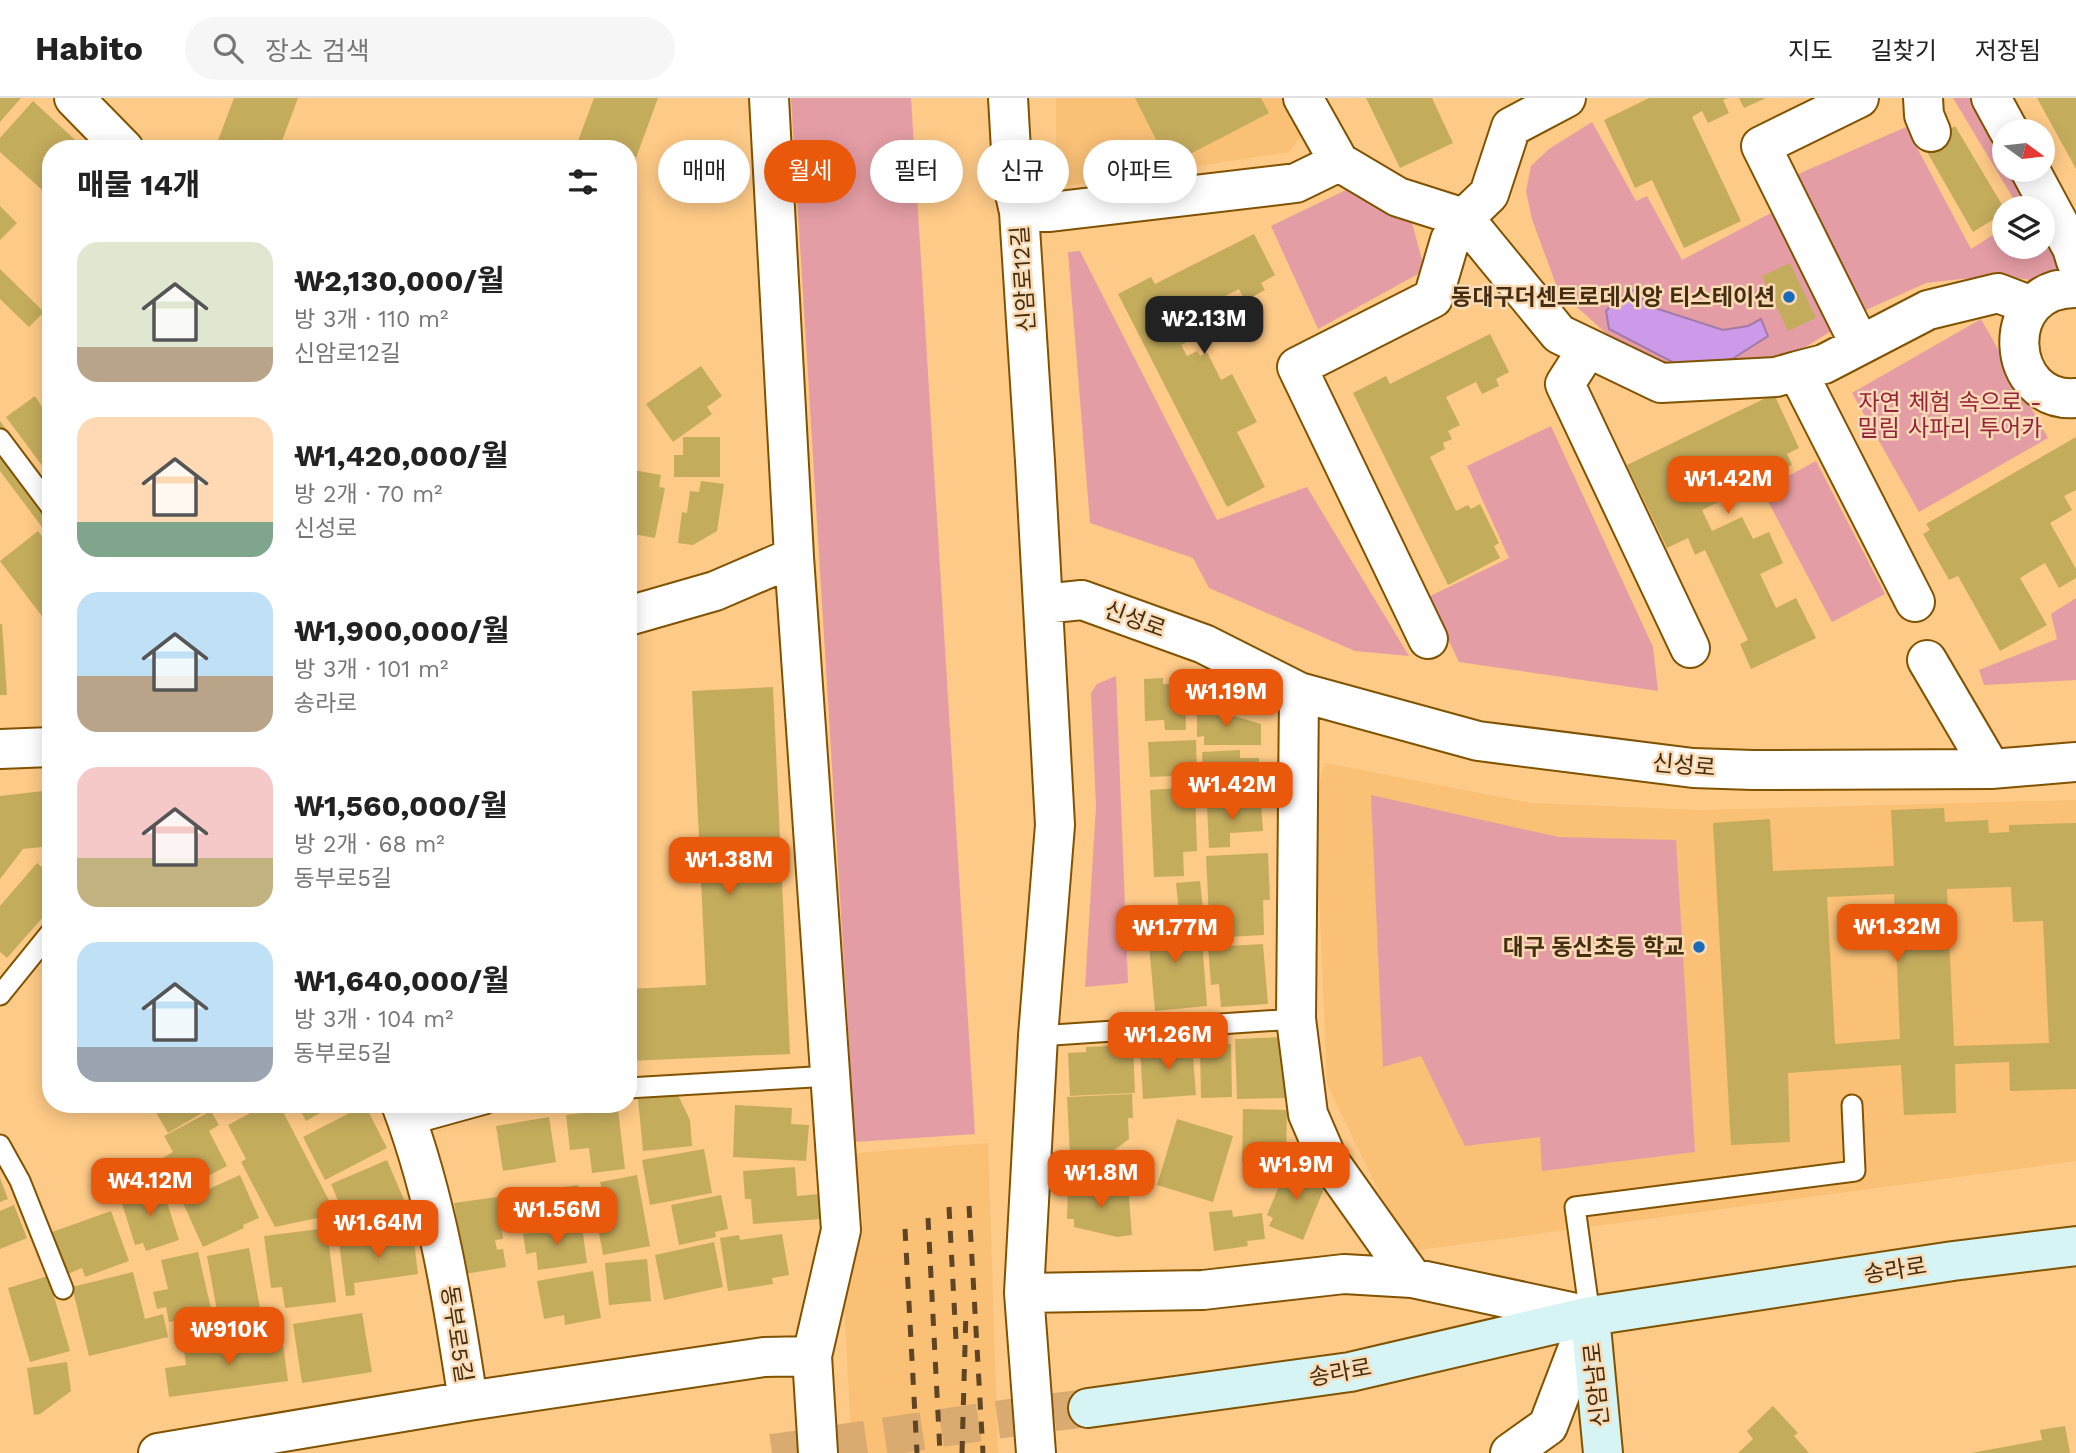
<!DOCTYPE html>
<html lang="ko">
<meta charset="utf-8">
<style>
body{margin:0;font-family:"Work Sans","Noto Sans KR",sans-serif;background:#f6f6f6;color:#222;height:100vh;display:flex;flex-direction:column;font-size:26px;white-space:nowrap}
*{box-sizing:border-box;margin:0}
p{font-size:23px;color:#767676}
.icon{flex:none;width:38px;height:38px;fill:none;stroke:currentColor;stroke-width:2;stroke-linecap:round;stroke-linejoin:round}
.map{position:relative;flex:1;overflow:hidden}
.drawer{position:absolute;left:42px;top:42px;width:595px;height:973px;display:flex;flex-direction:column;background:#fff;border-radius:28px;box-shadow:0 4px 18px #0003}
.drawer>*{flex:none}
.banner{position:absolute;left:658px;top:42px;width:665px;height:63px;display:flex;gap:14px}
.needle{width:46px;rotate:105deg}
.fabs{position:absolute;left:1992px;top:21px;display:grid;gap:14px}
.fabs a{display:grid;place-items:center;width:63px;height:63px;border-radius:50%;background:#fff;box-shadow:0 4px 18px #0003;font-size:35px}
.price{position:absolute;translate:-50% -60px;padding:0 16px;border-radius:14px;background:#ea580c;color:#fff;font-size:23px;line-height:46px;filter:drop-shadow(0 2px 4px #0008)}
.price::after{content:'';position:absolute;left:50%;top:42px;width:21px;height:16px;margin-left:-10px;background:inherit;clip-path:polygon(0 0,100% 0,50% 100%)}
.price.on{background:#222;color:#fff}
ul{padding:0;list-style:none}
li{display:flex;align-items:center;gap:21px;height:175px;padding:0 35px}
li span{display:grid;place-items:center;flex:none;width:196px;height:140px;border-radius:21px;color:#555}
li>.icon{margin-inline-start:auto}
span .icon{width:84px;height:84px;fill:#fffc;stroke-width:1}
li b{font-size:30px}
h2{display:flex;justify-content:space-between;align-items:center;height:84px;padding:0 35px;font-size:30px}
.tag{padding:0 24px;border-radius:32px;background:#fff;box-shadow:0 4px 18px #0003;font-size:24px;line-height:63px}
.tag.on{background:#ea580c;color:#fff}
header{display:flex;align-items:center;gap:42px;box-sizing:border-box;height:98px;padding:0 35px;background:#fff;border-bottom:2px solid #e0e0e0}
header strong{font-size:33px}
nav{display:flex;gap:38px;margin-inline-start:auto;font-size:24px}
.search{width:490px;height:63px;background:#f6f6f6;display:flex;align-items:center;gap:18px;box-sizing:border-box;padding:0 24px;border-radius:38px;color:#767676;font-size:26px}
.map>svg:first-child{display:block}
</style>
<header>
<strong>Habito</strong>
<div class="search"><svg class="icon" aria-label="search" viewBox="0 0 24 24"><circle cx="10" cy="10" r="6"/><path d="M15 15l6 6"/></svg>장소 검색</div>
<nav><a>지도</a><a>길찾기</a><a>저장됨</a></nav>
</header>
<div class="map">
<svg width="2076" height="1355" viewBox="0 0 2076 1355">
<rect width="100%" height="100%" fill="#feca87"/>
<path fill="#f9c076" d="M1056 0H1282L1303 35 1289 54 1068 88 1056 80Z
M1325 665 1531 705 1701 712 2076 702V1063L1418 1152 1400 1138 1327 986 1315 700Z
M988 1045 998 1355H852L844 1204 863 1126 856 1055Z"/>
<path fill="#e49da4" d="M791 0H911L975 1036 855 1044Z
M1953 0H2007L2004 72H2042L2076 169 2037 183 1996 177 1926 185 1866 212 1796 77 1906 29 1971 151 2004 130V149H2042V110H2019Z
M1592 24 1636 103 1647 98 1682 162 1771 115 1836 230 1791 258 1700 275 1655 264 1609 238 1558 192 1532 121 1526 93 1531 68 1549 51Z
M1350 90 1411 121 1422 162 1418 176 1318 231 1271 128Z
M1080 153 1217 422 1307 389 1409 558 1355 553 1209 490 1193 460 1090 425 1068 154Z
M1981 221 2048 340 1919 414 1852 295Z
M1551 328 1653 549 1658 593 1459 564 1428 499 1509 460 1467 368Z
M1816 363 1885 496 1832 524 1762 392Z
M2076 500V582L1984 587 1979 572 2057 541 2051 516Z
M1116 578 1128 885 1085 889 1096 708 1091 595 1097 586Z
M1371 697 1559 739 1676 742 1695 1054 1542 1073 1540 1039 1465 1048 1421 958 1383 969Z"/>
<path fill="#cc9ae9" stroke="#a37aa8" stroke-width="2" d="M1633 192 1652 209 1723 232 1748 228 1761 221 1768 238 1732 261 1682 269 1609 231 1606 213 1616 202Z"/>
<path fill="#c4ac5d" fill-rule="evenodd" d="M0 0H21L0 24Z
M234 0H298L279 51H231L217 45Z
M594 0H658L629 79 628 51H575Z
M1135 0H1261L1269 15 1169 67Z
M1366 0H1432L1453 45 1400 70Z
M1649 0H1728L1723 2 1729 15 1708 25 1702 13 1692 19 1741 123 1684 150 1652 82 1635 90 1604 22Z
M1739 0H1766L1744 10Z
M2037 0H2076V71Z
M33 3 85 51H51V100L0 54V40Z
M1955 28 2004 110V115L1973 134 1923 47Z
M0 108 17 125 0 142Z
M1254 136 1275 177 1261 185 1265 192 1245 203 1239 191 1225 198 1235 219 1181 247 1187 258 1197 253 1200 258 1207 254 1221 282 1232 276 1257 324 1237 334 1265 389 1227 409 1118 196 1151 179 1155 186Z
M1790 165 1816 220 1788 233 1762 178Z
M0 171 44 214 29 229 0 201Z
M1490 236 1509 274 1496 281 1499 288 1482 296 1476 284 1446 299 1460 327 1448 333 1452 341 1443 345 1445 351 1430 359 1456 413 1468 407 1471 411 1480 406 1499 445 1494 448 1500 460 1448 487 1353 295 1386 278 1390 286Z
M701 268 722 298 707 309 712 316 673 344 646 306Z
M1774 296 1799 350 1787 356 1792 367 1763 381 1756 366 1743 372 1751 388 1702 412 1712 433 1742 419 1753 441 1769 434 1783 465 1760 476 1776 510 1796 500 1816 540 1751 571 1740 546 1748 542 1705 452 1695 457 1688 440 1667 450 1627 367Z
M35 298 42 309 51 303V376L49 377 6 319Z
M0 323 51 390V441L0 373Z
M683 339H720V379H674V357H683Z
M2076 339V392L2064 398 2072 412 2050 425 2076 471V480L2059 490 2045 465 2020 480 2047 527 2000 553 1958 478 1949 482 1923 436 1930 432 1926 426Z
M628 371 661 377 659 389 665 390 655 440 628 435Z
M701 383 724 386 717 433 693 447 678 445 682 414 687 415 690 393 699 394Z
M38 433 51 450V530L0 463Z
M0 526H2L7 597H0Z
M1163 580V586L1185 585 1186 632H1165L1164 622 1145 623 1144 581Z
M773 589 790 956 628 963V891L706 887 692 593Z
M1197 607 1261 626V647H1204V638L1197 639Z
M1196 642 1197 677 1150 679 1148 644Z
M1240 652V660H1259L1260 700 1204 702 1202 654Z
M1195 689 1197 753 1183 754 1184 778 1154 779 1150 692Z
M51 692V748L23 751 0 781V698Z
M1261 706 1263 733 1230 735V749L1209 750 1207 708Z
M1944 710 1945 724 1988 722 1989 735 2009 734V727L2076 725V991L2010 993 2009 964 1955 966 1956 1015 1904 1017 1901 967 1788 975 1790 1044 1731 1047 1713 725 1770 721 1773 773 1894 768 1891 712ZM2011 789 2013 824 2043 823 2049 945 1954 948 1947 791ZM1894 796 1900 941 1835 946 1827 799Z
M1268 755 1270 802H1263L1264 837 1210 840 1206 758Z
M37 765 51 777V810L7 860 0 854V808Z
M1200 783 1205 830 1181 833 1176 785Z
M1175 812 1178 843 1202 841 1207 908 1155 913 1146 814Z
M1263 846 1268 906 1221 909 1219 886 1211 887 1208 849Z
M1285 939 1287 1000 1237 1001 1235 941Z
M1192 946 1196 997 1143 1001 1140 950Z
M1231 946 1232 999 1201 1000 1200 947Z
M1133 947 1135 995 1070 998 1068 955 1086 954V949Z
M1132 996 1133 1020H1128L1129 1041 1109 1056 1070 1058 1067 999Z
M678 997 690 1022 692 1048 643 1053 638 1001Z
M151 1006H204L207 1012 168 1035Z
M267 1006H279L336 1116 275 1129 241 1064 246 1061 228 1027Z
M297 1006H336L306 1023Z
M365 1007 387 1050 325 1082 303 1039Z
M735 1007 792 1010 791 1026 809 1027 806 1063 733 1059Z
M618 1011 625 1071 592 1075 589 1050 570 1052 566 1017Z
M1243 1011 1287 1012 1286 1064H1282V1071H1263V1065H1242Z
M211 1013 219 1027 209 1033 227 1068 179 1093 161 1061 173 1054 164 1038Z
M549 1019 556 1064 503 1073 496 1028Z
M1177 1021 1233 1038 1213 1104 1157 1087Z
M704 1051 712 1095 650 1107 642 1062Z
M387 1062 407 1109 383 1120 377 1106 345 1119 331 1086Z
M1288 1066 1327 1083 1303 1142 1269 1128 1273 1120 1267 1117Z
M795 1069 797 1098 820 1096 822 1121 753 1126 751 1101H745L743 1073Z
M240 1077 259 1120 243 1127 244 1130 203 1149 182 1103Z
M637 1077 650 1148 603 1157 593 1102 604 1100 600 1084Z
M0 1080 8 1101 0 1104Z
M161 1085 179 1142 146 1153 143 1145 135 1147 120 1099Z
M578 1087 583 1120 524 1129 520 1096Z
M1128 1088 1132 1137 1117 1139 1074 1129V1121H1067L1068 1090Z
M721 1097 728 1131 715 1134 716 1139 679 1147 671 1107Z
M497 1099 503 1141 495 1142 497 1152 503 1151 506 1169 465 1176 454 1105Z
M14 1107 27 1140 0 1151V1113Z
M1232 1112 1233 1119 1262 1115 1265 1141 1247 1143 1248 1148 1214 1153 1209 1114Z
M111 1113 129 1163 85 1179 82 1170 68 1176 52 1134Z
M582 1128 587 1165 538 1172 536 1154 526 1156 523 1136Z
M327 1130 336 1204 285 1210 282 1189 271 1190 264 1138Z
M413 1135 418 1176 354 1185 355 1197 346 1198 339 1145Z
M782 1136 789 1177 772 1180 773 1186 728 1193 720 1140 739 1137 740 1142Z
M714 1144 723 1189 664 1202 655 1157Z
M249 1150 260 1210 218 1218 207 1158Z
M198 1154 212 1215 169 1224 166 1209 157 1211 153 1194 168 1191 161 1162Z
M647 1161 651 1203 609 1207 605 1165Z
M593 1173 601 1220 565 1227 564 1217 544 1221 537 1183Z
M133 1174 145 1221 163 1216 168 1239 89 1258 72 1189Z
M48 1178 70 1253 30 1264 8 1190Z
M362 1215 372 1274 302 1285 293 1226Z
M282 1239 288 1283 169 1299 165 1270 186 1267 184 1252Z
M67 1264 71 1293 40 1316 34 1317 27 1270Z
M1773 1308 1798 1335 1794 1338 1809 1355H1738L1753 1341 1747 1333Z
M2065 1328 2070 1355H1971L2042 1342 2040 1332Z"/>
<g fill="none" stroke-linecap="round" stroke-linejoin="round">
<path stroke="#d9ab70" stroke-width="38" stroke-dasharray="38 19" stroke-linecap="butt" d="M772 1355C878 1341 982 1322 1088 1310"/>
<defs>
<path id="service" d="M0 341 51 409
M0 897 51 834
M1038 938 1296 921
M628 990 830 978
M409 1027 485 1006
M0 1047 20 1083 63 1191
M1590 1218 1575 1109 1855 1073 1852 1007"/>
<path id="minor" d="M74 0 124 51
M769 0 794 459 841 1132 812 1258 818 1355
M1008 0 1013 87 1019 114 1035 363 1055 727 1038 938 1024 1195 1036 1355
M1303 0 1339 64 1398 99 1464 120 1559 236 1661 285 1776 279 1797 273 1824 266 1928 212 1998 195 2032 208
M1859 0 1761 48 1860 247
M1923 0 1924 17 1931 34
M1991 0 2009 33
M2030 72 2072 150 2076 163
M1019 114H1050L1296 85 1339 64
M2076 190C1996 189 2005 306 2076 300
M1588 250 1565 286 1690 550
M1797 273 1915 504
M1043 506 1082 502 1204 546 1299 594 1478 643 1693 670 1753 672 1991 671 2076 664
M628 518 715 493 794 459
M1428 541 1297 269 1433 200 1450 142 1464 120 1489 96 1511 29 1566 0
M1927 562 1991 671
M1299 594 1296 921 1308 1016 1327 1060 1412 1180 1590 1218 1548 1328 1510 1355
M0 651 51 649
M401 1006C437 1102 453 1203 468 1303
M1024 1195 1203 1192 1344 1176 1412 1180
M158 1355 468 1303 764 1259 812 1258"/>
<path id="secondary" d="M1590 1218 1603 1355
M1088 1310 1350 1274 1590 1218 1953 1163 2076 1148"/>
</defs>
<use href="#service" stroke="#815301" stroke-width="23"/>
<use href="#minor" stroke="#815301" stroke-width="42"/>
<use href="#secondary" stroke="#815301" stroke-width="42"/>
<use href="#service" stroke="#fff" stroke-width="19"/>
<use href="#minor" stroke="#fff" stroke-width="38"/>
<use href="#secondary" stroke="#d6f4f3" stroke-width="38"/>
<path stroke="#5f4524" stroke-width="5" stroke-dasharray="12 12" stroke-linecap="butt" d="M969 1108 983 1355
M949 1109 956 1242
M928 1120 940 1355
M905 1131 917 1355
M962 1355 966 1213"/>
</g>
<g fill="#196ab8" stroke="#fbdbb5" stroke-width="2.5">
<circle cx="1789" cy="199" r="7"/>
<circle cx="1699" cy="849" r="7"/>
</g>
<g text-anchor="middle" stroke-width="5" stroke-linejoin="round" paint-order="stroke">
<g font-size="23" fill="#432e12" stroke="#fbdbb5">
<text transform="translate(1023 181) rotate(-94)" y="8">신암로12길</text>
<text transform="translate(1135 521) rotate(20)" y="8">신성로</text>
<text transform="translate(1684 667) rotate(5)" y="8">신성로</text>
<text transform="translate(1895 1172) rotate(-9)" y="8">송라로</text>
<text transform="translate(457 1236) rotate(81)" y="8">동부로5길</text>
<text transform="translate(1340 1274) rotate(-10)" y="8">송라로</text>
<text transform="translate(1596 1287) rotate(-96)" y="8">신암남로</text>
</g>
<g font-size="23" font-weight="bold" fill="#432e12" stroke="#fbdbb5" text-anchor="end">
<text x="1775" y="207">동대구더센트로데시앙 티스테이션</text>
<text x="1685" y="857">대구 동신초등 학교</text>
</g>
<g font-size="23" fill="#95213d" stroke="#fbdbb5">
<text x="1950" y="312">자연 체험 속으로 -<tspan x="1950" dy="26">밀림 사파리 투어카</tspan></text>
</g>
</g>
</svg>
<div class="fabs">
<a><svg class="needle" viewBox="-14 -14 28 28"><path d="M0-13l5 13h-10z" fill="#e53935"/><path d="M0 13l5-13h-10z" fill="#767676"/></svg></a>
<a><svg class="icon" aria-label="layers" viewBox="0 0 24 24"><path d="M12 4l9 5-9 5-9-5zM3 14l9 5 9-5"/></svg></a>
</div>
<b class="price on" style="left:1204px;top:258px">₩2.13M</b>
<b class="price" style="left:1728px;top:418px">₩1.42M</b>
<b class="price" style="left:1226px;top:631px">₩1.19M</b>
<b class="price" style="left:1232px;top:724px">₩1.42M</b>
<b class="price" style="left:729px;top:799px">₩1.38M</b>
<b class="price" style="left:1897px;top:866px">₩1.32M</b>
<b class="price" style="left:1175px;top:867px">₩1.77M</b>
<b class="price" style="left:1168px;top:974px">₩1.26M</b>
<b class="price" style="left:1296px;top:1104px">₩1.9M</b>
<b class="price" style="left:1101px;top:1112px">₩1.8M</b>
<b class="price" style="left:150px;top:1120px">₩4.12M</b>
<b class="price" style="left:557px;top:1149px">₩1.56M</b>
<b class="price" style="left:378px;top:1162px">₩1.64M</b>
<b class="price" style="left:229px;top:1269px">₩910K</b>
<div class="banner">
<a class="tag">매매</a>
<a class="tag on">월세</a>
<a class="tag">필터</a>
<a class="tag">신규</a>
<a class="tag">아파트</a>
</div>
<section class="drawer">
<h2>매물 14개<svg class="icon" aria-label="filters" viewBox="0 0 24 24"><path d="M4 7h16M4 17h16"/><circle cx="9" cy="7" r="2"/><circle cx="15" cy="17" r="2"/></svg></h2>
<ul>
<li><span style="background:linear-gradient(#dfe7d0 75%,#b9a48a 0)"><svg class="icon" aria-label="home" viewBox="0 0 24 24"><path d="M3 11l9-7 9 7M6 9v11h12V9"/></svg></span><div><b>₩2,130,000/월</b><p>방 3개 · 110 m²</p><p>신암로12길</p></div></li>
<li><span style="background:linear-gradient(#ffd9b3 75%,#7fa58c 0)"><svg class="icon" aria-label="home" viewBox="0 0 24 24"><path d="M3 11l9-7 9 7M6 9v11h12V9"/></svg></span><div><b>₩1,420,000/월</b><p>방 2개 · 70 m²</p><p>신성로</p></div></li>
<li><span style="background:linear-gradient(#bfe0f5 60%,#b9a48a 0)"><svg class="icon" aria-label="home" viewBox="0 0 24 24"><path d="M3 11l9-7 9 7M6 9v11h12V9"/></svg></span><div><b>₩1,900,000/월</b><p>방 3개 · 101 m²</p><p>송라로</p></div></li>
<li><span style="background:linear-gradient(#f6c9c9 65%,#c2b280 0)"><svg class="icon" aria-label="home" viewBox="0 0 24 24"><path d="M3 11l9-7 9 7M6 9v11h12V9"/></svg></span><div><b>₩1,560,000/월</b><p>방 2개 · 68 m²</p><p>동부로5길</p></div></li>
<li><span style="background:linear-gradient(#bfe0f5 75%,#9aa5b1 0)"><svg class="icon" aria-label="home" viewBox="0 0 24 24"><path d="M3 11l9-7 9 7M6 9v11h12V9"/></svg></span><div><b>₩1,640,000/월</b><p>방 3개 · 104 m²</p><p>동부로5길</p></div></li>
</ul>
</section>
</div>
